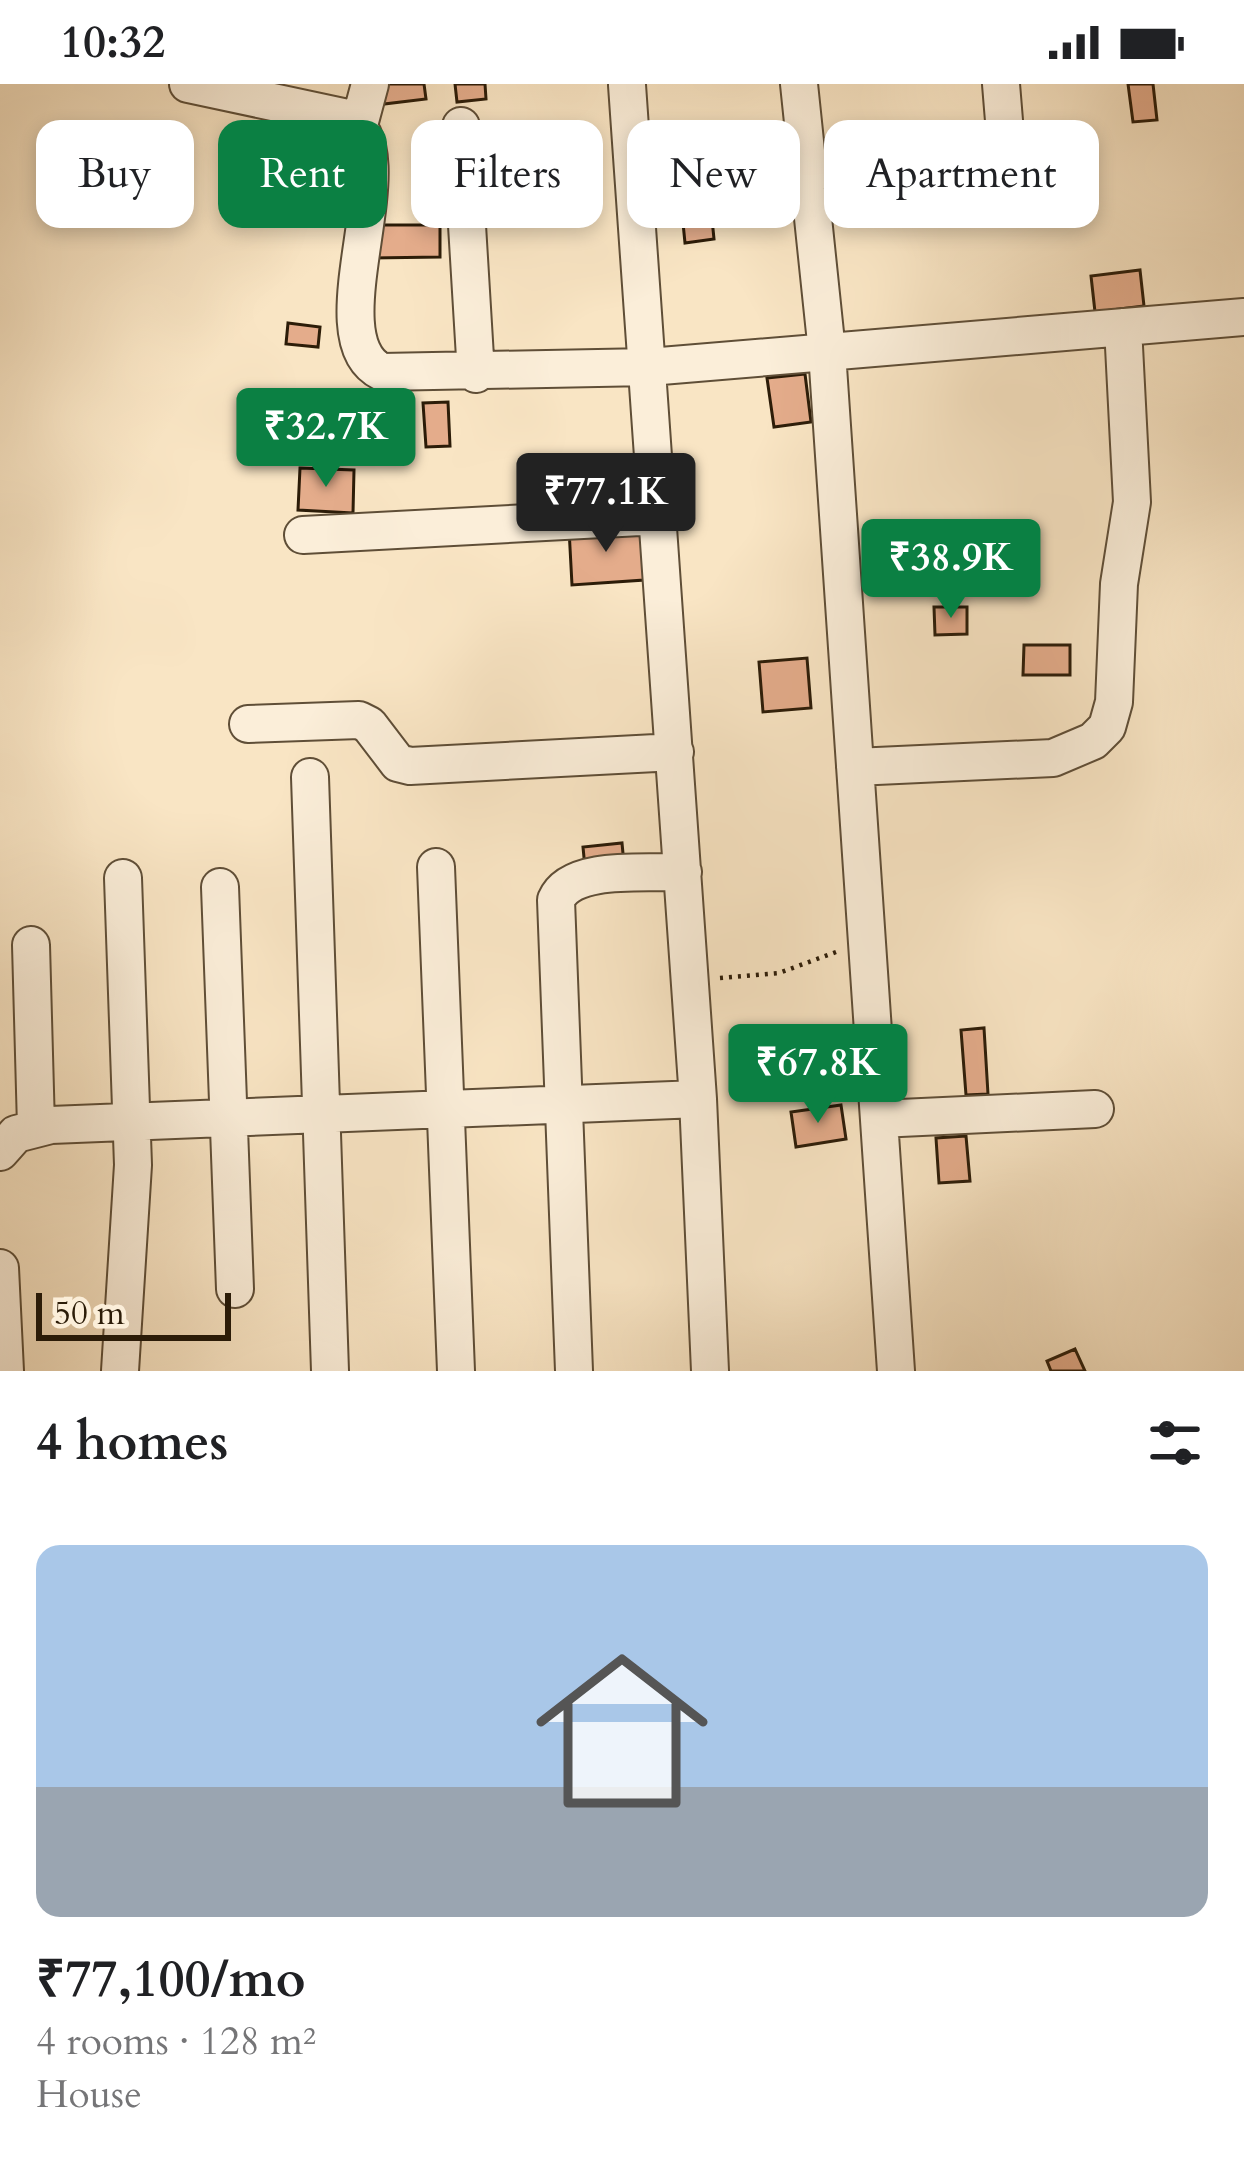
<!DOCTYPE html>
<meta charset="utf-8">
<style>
body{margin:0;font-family:Cardo,serif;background:#f6f6f6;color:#202124;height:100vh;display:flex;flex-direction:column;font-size:45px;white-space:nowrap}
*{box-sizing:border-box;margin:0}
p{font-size:39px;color:#757577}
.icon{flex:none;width:66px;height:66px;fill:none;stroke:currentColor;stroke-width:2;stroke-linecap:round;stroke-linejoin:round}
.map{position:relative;height:1287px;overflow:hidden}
.drawer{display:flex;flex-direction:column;background:#fff;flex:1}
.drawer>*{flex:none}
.guide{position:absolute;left:36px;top:36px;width:1173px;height:108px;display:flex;gap:24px}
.scale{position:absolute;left:36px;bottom:30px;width:195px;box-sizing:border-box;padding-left:12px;border:6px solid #2c1c08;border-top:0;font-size:33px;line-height:42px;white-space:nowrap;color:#2c1c08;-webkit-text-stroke:9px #fbeed9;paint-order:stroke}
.price{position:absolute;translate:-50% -102px;padding:0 27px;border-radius:12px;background:#0b8043;color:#fff;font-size:39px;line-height:78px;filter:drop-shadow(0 3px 6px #0008)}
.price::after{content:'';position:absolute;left:50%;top:72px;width:36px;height:27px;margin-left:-18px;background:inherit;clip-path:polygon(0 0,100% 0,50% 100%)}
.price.active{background:#222;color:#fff}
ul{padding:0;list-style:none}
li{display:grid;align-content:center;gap:24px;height:636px;padding:0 36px}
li+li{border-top:3px solid #e0e0e0}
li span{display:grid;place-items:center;height:372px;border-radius:24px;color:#555}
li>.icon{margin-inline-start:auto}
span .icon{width:216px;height:216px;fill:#fffc;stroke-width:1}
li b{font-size:51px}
h2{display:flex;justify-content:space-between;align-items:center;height:144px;padding:0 36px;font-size:51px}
.pill{padding:0 42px;border-radius:24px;background:#fff;box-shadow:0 6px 18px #0003;font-size:42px;line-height:108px}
.pill.active{background:#0b8043;color:#fff}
.status{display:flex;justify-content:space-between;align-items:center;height:84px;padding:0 60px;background:#fff;direction:ltr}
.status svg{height:33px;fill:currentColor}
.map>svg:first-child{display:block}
</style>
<div class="status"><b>10:32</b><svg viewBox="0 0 49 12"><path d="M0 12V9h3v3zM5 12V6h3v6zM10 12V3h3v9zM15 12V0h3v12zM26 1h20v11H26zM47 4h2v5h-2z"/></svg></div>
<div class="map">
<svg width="1244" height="1287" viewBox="0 0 1244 1287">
<rect width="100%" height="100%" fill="#f9e5c4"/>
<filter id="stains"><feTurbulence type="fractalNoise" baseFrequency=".00167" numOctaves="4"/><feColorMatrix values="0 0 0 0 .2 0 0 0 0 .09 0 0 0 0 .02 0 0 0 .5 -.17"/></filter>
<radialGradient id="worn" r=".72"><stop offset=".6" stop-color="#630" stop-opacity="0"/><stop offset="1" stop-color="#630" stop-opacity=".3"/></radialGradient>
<path fill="#e4ac8b" stroke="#2c1c08" stroke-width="3" d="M381 0H424L426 15 384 20Z
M455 0H485L486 15 457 18Z
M1128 0H1153L1157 36 1133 38Z
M237 49 283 52 280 101 234 98Z
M439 49 443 90 417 91 425 75 423 50Z
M526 50 531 97 508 99 506 81 479 84 476 55Z
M712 135 714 155 685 159 683 139Z
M372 141H440V173L372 174Z
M1140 186 1144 222 1095 228 1091 192Z
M288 239 320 243 318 263 286 260Z
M805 290 811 338 774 343 767 294Z
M448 318 450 362 426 363 423 319Z
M300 384 354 386 353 429 298 426Z
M641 440 644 496 572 501 569 445Z
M934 523H967V550L935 551Z
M1024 561H1070V591H1023Z
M807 574 811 624 763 628 759 578Z
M622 759 624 780 585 784 583 763Z
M984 944 988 1010 966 1011 961 946Z
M841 1021 846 1055 796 1063 791 1028Z
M966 1052 970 1097 939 1099 936 1054Z
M1075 1265 1085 1287H1051L1047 1277Z"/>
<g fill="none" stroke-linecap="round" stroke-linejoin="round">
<defs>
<path id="minor" d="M188 0 348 34C410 70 312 254 382 288L649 283 1244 233
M799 0 827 268 896 1287
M1001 0 1010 110
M627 1 698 1015 710 1287
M359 41 370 0
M461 42 476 290
M808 88 1007 73
M303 451 659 432
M248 640 359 636 369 641 398 679 410 682 675 668
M855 683 1053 674 1093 657 1107 643 1114 618 1119 500 1132 418 1123 243
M310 693 330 1287
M436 783 456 1287
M220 803 235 1205
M31 861 36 1043
M879 1035 1095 1025
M0 1068 16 1050 51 1041 698 1015
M0 1184 5 1287
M120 1287 133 1081 123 794
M574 1287 556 816C571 780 650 790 683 788"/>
</defs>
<use href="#minor" stroke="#5f4e37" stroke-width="40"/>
<path stroke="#2c1c08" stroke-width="4.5" stroke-dasharray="3 6" stroke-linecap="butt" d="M720 894 779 889 836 868"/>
<use href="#minor" stroke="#fbeed9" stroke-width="36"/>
</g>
<rect width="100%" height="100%" filter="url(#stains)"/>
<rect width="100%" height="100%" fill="url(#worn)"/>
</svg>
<div class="scale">50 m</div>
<b class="price" style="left:326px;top:406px">₹32.7K</b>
<b class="price active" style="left:606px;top:471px">₹77.1K</b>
<b class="price" style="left:951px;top:537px">₹38.9K</b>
<b class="price" style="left:818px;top:1042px">₹67.8K</b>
<div class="guide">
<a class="pill">Buy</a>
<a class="pill active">Rent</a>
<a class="pill">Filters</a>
<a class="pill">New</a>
<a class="pill">Apartment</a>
</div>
</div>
<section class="drawer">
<h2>4 homes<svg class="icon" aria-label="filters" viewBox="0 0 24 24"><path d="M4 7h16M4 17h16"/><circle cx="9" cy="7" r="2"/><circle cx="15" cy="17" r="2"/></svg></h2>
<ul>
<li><span style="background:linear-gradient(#a9c7e8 65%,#9aa5b1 0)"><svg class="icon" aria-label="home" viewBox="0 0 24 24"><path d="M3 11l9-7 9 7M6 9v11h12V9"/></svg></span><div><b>₹77,100/mo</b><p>4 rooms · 128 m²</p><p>House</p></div></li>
</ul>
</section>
